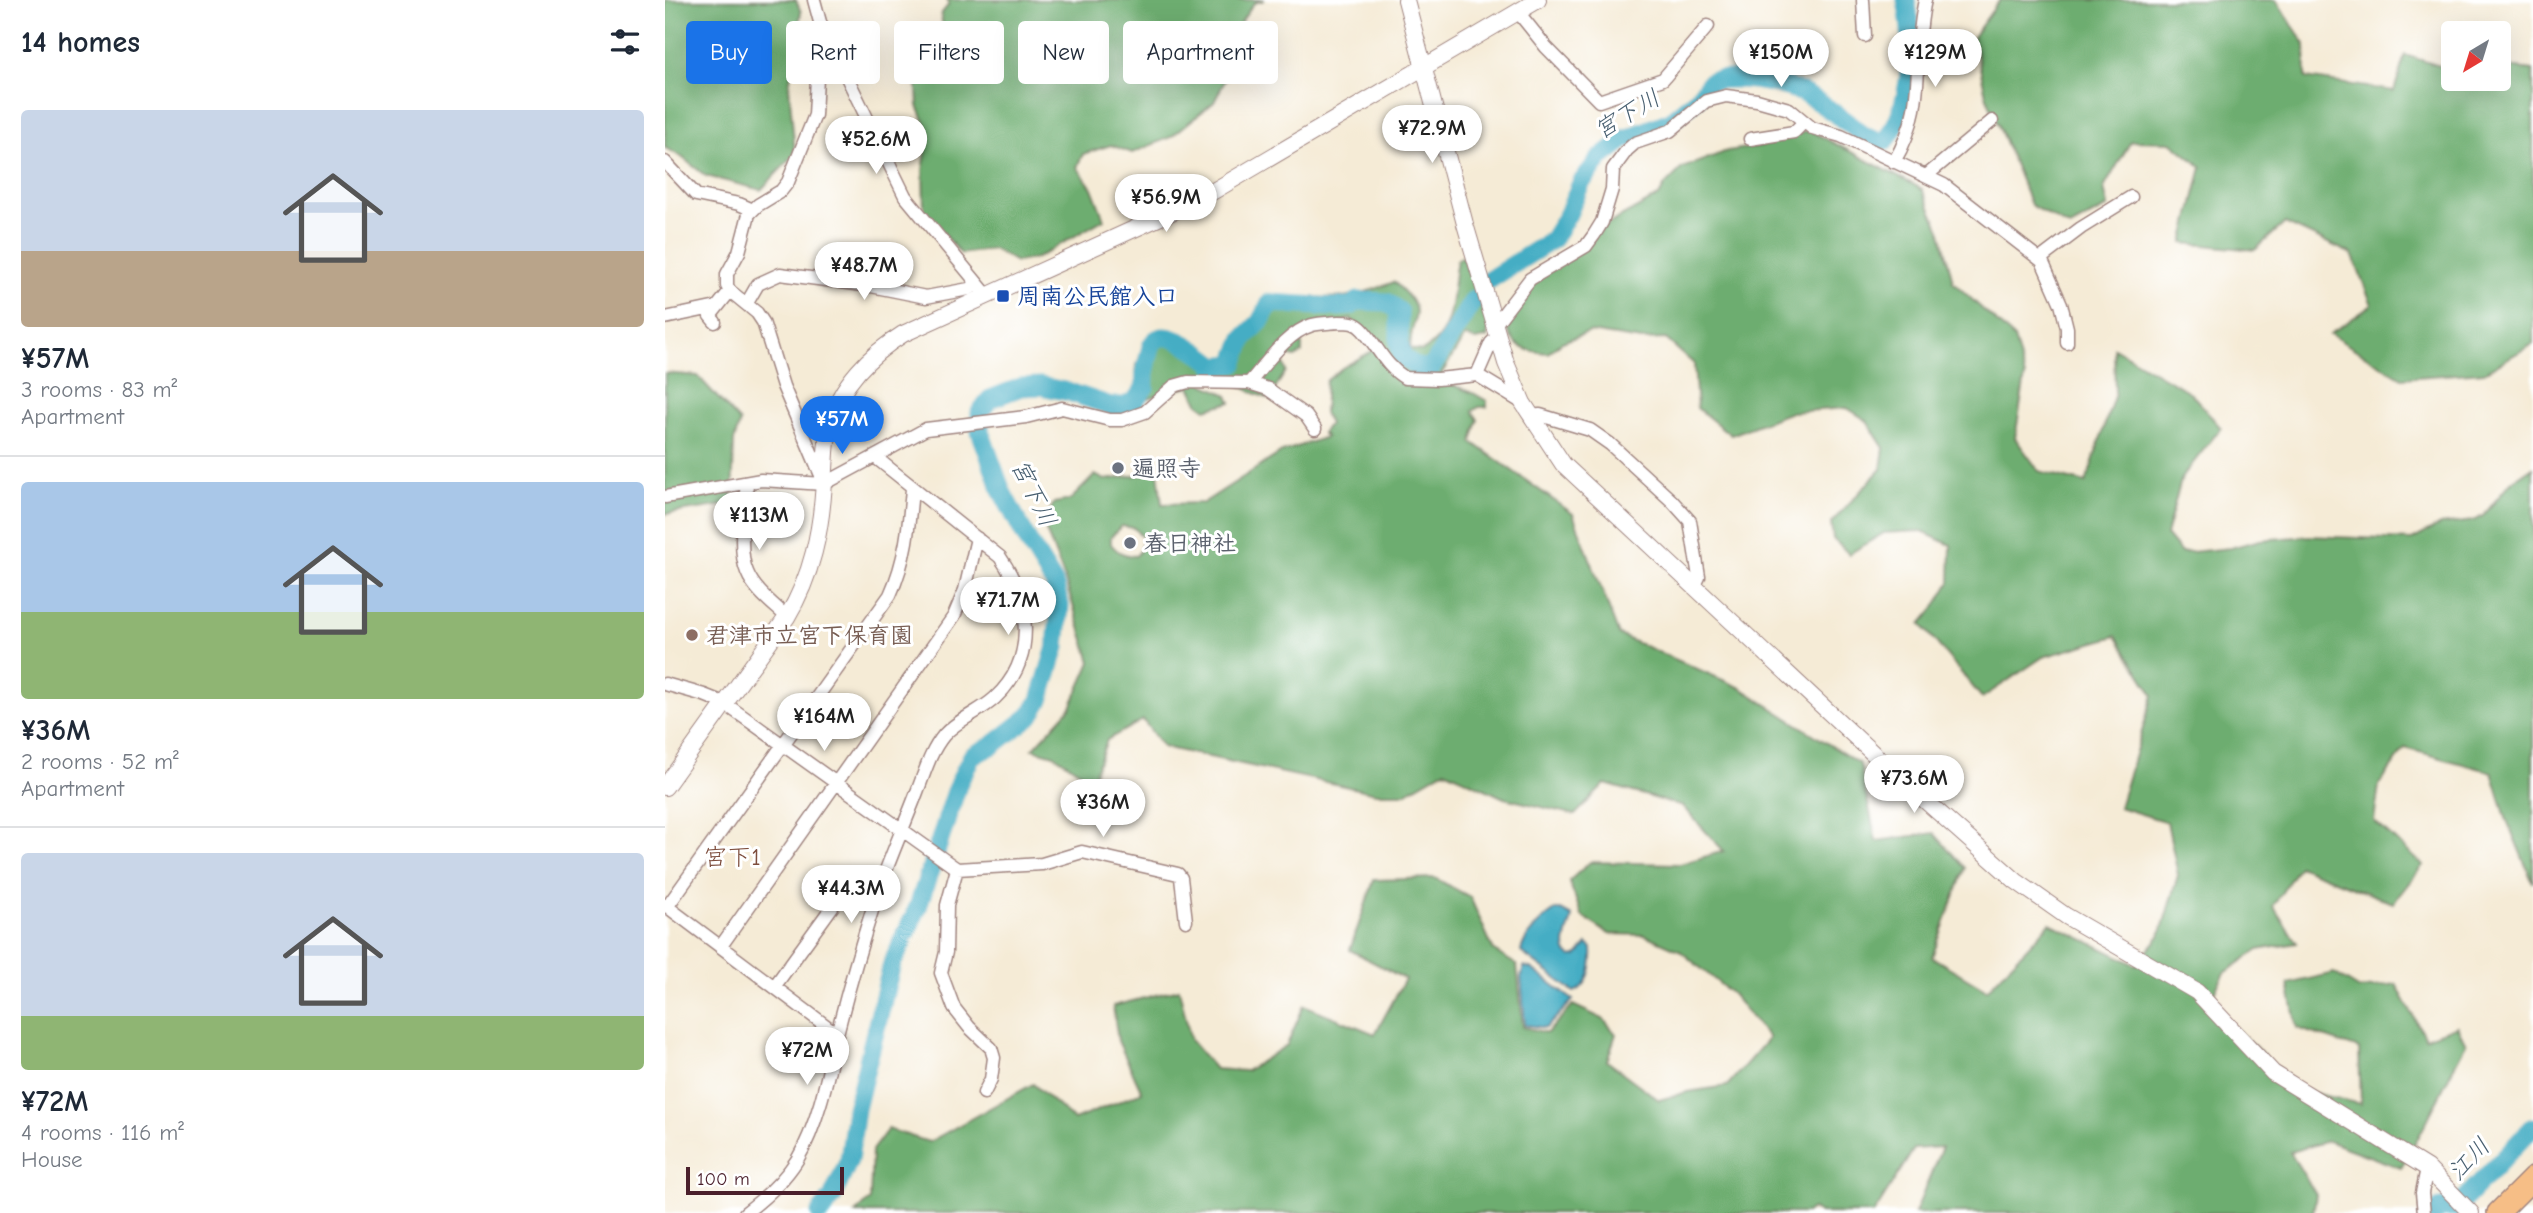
<!DOCTYPE html>
<meta charset="utf-8">
<style>
body{margin:0;font-family:"Comic Neue","Klee One",sans-serif;background:#f2f2f3;color:#1f2937;height:100vh;display:flex;flex-direction:column;font-size:26px;white-space:nowrap}
*{box-sizing:border-box;margin:0}
p{font-size:23px;color:#747a83}
.icon{flex:none;width:38px;height:38px;fill:none;stroke:currentColor;stroke-width:2;stroke-linecap:round;stroke-linejoin:round}
.map{position:relative;flex:1;overflow:hidden}
.details{display:flex;flex-direction:column;background:#fff;width:665px}
.details>*{flex:none}
.hud{position:absolute;left:21px;top:21px;width:665px;height:63px;display:flex;gap:14px}
.needle{width:46px;rotate:218deg}
.fabs{position:absolute;left:1776px;top:21px;display:grid;gap:14px}
.fabs a{display:grid;place-items:center;width:70px;height:70px;border-radius:7px;background:#fff;box-shadow:0 7px 28px #0002;font-size:35px}
.scale{position:absolute;left:21px;bottom:18px;width:158px;box-sizing:border-box;padding-left:7px;border:4px solid #4a1f2b;border-top:0;font-size:19px;line-height:24px;white-space:nowrap;color:#4a1f2b;-webkit-text-stroke:5px #fff;paint-order:stroke}
.price{position:absolute;translate:-50% -60px;padding:0 16px;border-radius:24px;background:#fff;color:#222;font-size:23px;line-height:46px;filter:drop-shadow(0 2px 4px #0008)}
.price::after{content:'';position:absolute;left:50%;top:42px;width:21px;height:16px;margin-left:-10px;background:inherit;clip-path:polygon(0 0,100% 0,50% 100%)}
.price.active{background:#1a73e8;color:#fff}
ul{padding:0;list-style:none}
li{display:grid;align-content:center;gap:14px;height:371px;padding:0 21px}
li+li{border-top:2px solid #e0e1e3}
li span{display:grid;place-items:center;height:217px;border-radius:7px;color:#555}
li>.icon{margin-inline-start:auto}
span .icon{width:126px;height:126px;fill:#fffc;stroke-width:1}
li b{font-size:30px}
h2{display:flex;justify-content:space-between;align-items:center;height:84px;padding:0 21px;font-size:30px}
.pill{padding:0 24px;border-radius:7px;background:#fff;box-shadow:0 7px 28px #0002;font-size:24px;line-height:63px}
.pill.active{background:#1a73e8;color:#fff}
main{display:flex;flex:1;min-height:0}
.map>svg:first-child{display:block}
</style>
<main>
<section class="details">
<h2>14 homes<svg class="icon" aria-label="filters" viewBox="0 0 24 24"><path d="M4 7h16M4 17h16"/><circle cx="9" cy="7" r="2"/><circle cx="15" cy="17" r="2"/></svg></h2>
<ul>
<li><span style="background:linear-gradient(#c9d6e8 65%,#b9a48a 0)"><svg class="icon" aria-label="home" viewBox="0 0 24 24"><path d="M3 11l9-7 9 7M6 9v11h12V9"/></svg></span><div><b>¥57M</b><p>3 rooms · 83 m²</p><p>Apartment</p></div></li>
<li><span style="background:linear-gradient(#a9c7e8 60%,#8fb573 0)"><svg class="icon" aria-label="home" viewBox="0 0 24 24"><path d="M3 11l9-7 9 7M6 9v11h12V9"/></svg></span><div><b>¥36M</b><p>2 rooms · 52 m²</p><p>Apartment</p></div></li>
<li><span style="background:linear-gradient(#c9d6e8 75%,#8fb573 0)"><svg class="icon" aria-label="home" viewBox="0 0 24 24"><path d="M3 11l9-7 9 7M6 9v11h12V9"/></svg></span><div><b>¥72M</b><p>4 rooms · 116 m²</p><p>House</p></div></li>
</ul>
</section>
<div class="map">
<svg width="1868" height="1213" viewBox="0 0 1868 1213">
<rect width="100%" height="100%" fill="#fff"/>
<filter id="ink" filterUnits="userSpaceOnUse"><feTurbulence type="fractalNoise" baseFrequency=".0143" numOctaves="2"/><feDisplacementMap in="SourceGraphic" scale="14" xChannelSelector="R" yChannelSelector="G"/><feConvolveMatrix kernelMatrix="1 2 1 2 8 2 1 2 1" color-interpolation-filters="sRGB"/></filter>
<filter id="wash" filterUnits="userSpaceOnUse"><feTurbulence type="fractalNoise" baseFrequency=".00686" numOctaves="4" result="noise"/><feDisplacementMap in="SourceGraphic" scale="28" xChannelSelector="R" yChannelSelector="G"/><feGaussianBlur stdDeviation="1.57" result="paint"/><feColorMatrix in="noise" values="0 0 0 0 0 0 0 0 0 0 0 0 0 0 0 0 0 1.4 0 .05"/><feComposite in="paint" operator="in"/></filter>
<g filter="url(#wash)">
<rect width="100%" height="100%" fill="#f5ebd6"/>
<path fill="#6dad70" stroke="#5c664e" stroke-width="2" fill-rule="evenodd" d="M0 0H131L136 12 124 86 130 154 96 190 41 176 14 155 0 148Z
M282 0H600L589 3 572 28 569 63 549 102 506 137 467 153 446 145 418 154 412 167 427 188 439 219 372 258 351 262 328 249 296 254 259 211 258 170 264 132 253 106 251 69 279 36 276 14 284 4Z
M1335 0H1611L1640 44 1641 78 1729 91 1740 55 1788 70V79H1834V66L1868 70V344L1819 372 1737 378 1665 334 1707 305 1687 254 1620 223 1590 250 1518 243 1537 167 1506 142 1466 141 1439 188 1443 207 1405 227 1366 205 1321 95 1308 37Z
M1144 130 1257 189 1276 232 1288 282 1349 338 1360 377 1350 438 1374 471 1421 483 1450 393 1449 348 1526 393 1556 428 1517 477 1501 535 1516 553 1565 548 1595 540 1643 536 1747 540 1775 525 1808 521 1818 516 1846 482 1868 467V883L1841 818 1827 772 1740 748 1714 785 1709 821 1758 865 1728 903 1634 866 1608 906 1632 943 1593 950 1560 973 1543 1003 1636 1090 1696 1104 1694 1049 1632 1028 1623 984 1669 973 1695 989 1731 984 1760 1038 1792 1026 1801 1044C1778 1085 1761 1128 1736 1168L1663 1141 1625 1152 1651 1195 1648 1213H1516L1509 1207 1497 1213H1250L1277 1147 1249 1149 1209 1213H1155L1147 1209 1141 1213H190L205 1200 207 1150 223 1129 264 1142 368 1084 409 1120 477 1092 453 1041 448 1006 514 989 526 1041 550 1069 581 1071 622 1045 639 1005 710 1034 740 979 685 950 709 880 770 878 805 897 829 951 852 965 858 1027 882 1033 908 1005 938 1019 951 1034 942 1061 994 1100 1022 1092 1062 1086 1104 1038 1067 994 1014 950 980 935 944 934 917 916 904 881 925 862 1015 864 1059 851 1017 806 940 784 910 815 839 798 780 770 740 793H711L498 747 478 720 442 740 427 780 389 755 368 749 406 707 426 662 399 577 378 523 389 503 405 500 430 475 440 480 493 472 497 504 538 503 617 452 661 437 657 433 664 424 659 413 661 381 677 368 714 347 686 319 633 336 637 346V353L630 357 621 355 618 362 621 371 611 387 607 399C581 395 563 370 535 376L538 384 563 395 566 402 541 409 533 403 525 386 484 398 475 393C473 384 470 373 472 365 478 343 496 330 518 338 532 343 543 356 557 359L564 356C572 341 581 323 594 311 616 291 651 300 677 297 696 295 712 288 729 282 765 315 746 310 745 349L757 351C792 334 785 293 792 260L797 257 824 325 822 338 810 340 800 336 777 373 780 382 808 393 822 401V407H814L808 411 813 420 807 442 908 514 954 635 1074 687 1195 764 1211 841 1269 833 1300 868 1267 957 1322 990 1385 923 1471 965 1495 936 1513 875 1502 822 1454 807 1488 695 1451 636 1378 657 1317 698 1256 624 1271 606 1285 582 1286 545 1255 531 1219 533 1184 554 1168 539 1166 523 1216 469 1219 448 1201 420 1182 408 1126 412 1066 435 1032 408 1029 364 1001 339 976 340 925 332 897 342 883 353C856 351 847 347 839 320L857 291 941 225 994 196 1000 185 1017 168 1062 151 1102 145ZM456 526 469 528 478 538 476 549 471 556C459 555 453 553 446 544V537Z
M0 373 33 376 75 422 69 441 67 504 0 514Z"/>
<path fill="#45adc4" stroke="#486678" stroke-width="2" d="M890 910H896L907 916C905 930 893 948 906 957L912 956 922 944 927 948C928 963 925 987 909 992L856 952C858 936 877 919 890 910Z
M859 966 867 969 908 1000 881 1028 860 1025 856 977Z"/>
<g fill="none" stroke-linecap="round" stroke-linejoin="round">
<path stroke="#45adc4" stroke-width="19" d="M824 280 887 240 903 214 916 183 935 158 960 139 1005 121 1033 98 1046 81C1072 76 1108 81 1133 91 1152 98 1184 124 1201 137L1212 141H1221C1247 104 1250 43 1241 0
M155 1213 167 1198 184 1160 191 1109 227 964 253 907 294 782 307 756 328 745 365 716 375 700 391 647 395 605 389 583 362 539 337 492 315 431V412L325 399 356 387 376 386 404 392 446 406H459L469 402 480 387C479 376 480 370 483 359 485 352 485 343 492 339 506 329 540 357 551 366L569 364 579 338 595 322 605 303 670 307 686 306 693 301 722 302 734 311V342L737 357 753 368 767 367 809 299
M1770 1213 1775 1208H1791L1868 1127"/>
</g>
</g>
<g filter="url(#ink)">
<g fill="none" stroke-linecap="round" stroke-linejoin="round">
<defs>
<path id="minor" d="M149 0 155 22 240 196 322 295
M1198 0 1200 36
M853 12 881 47 934 101 998 79 1043 26
M155 22 150 115 123 182 116 191 93 205 84 214 74 252 62 274V286L65 291 92 313 98 322 118 386 158 480
M1085 139 1129 132 1139 122
M0 162 31 195 74 204 88 210
M1229 162C1264 102 1246 61 1260 0
M1261 176 1327 121
M1375 259 1416 228 1466 197
M82 303 93 284 115 274 206 286 261 297 304 289 313 284
M0 318 52 307
M50 322 45 316 65 291
M829 326 865 279 921 246 929 235 937 222 947 189 948 169 962 150 970 143 1005 131 1041 101 1061 96 1092 100 1124 109 1147 128 1176 136 1279 185 1377 261 1396 304 1402 328V343
M812 375 826 343 833 336
M584 383C601 364 621 333 647 325 655 323 665 323 674 322 684 322 691 322 698 330 713 347 720 366 740 378L773 379 812 375 858 403
M865 416 875 415 925 430 945 444 1007 501 1025 521 1034 577 1029 587
M82 483C80 508 72 549 82 572 89 590 108 604 122 617
M0 497 96 480 159 484 261 429 361 417 397 408 445 420H457L480 412 509 386 523 382 584 383 603 389 641 416 650 429
M0 684 39 695 59 703 292 869 377 864 417 852 513 874 516 878 521 921
M292 869 282 905 281 952 276 973 289 1008 304 1027 326 1048 329 1058 326 1079 319 1093
M0 905 172 1034
M2 907 225 595C241 560 244 526 247 488
M56 946 289 616 300 590 312 538
M109 987 180 889 211 900
M80 1213C100 1198 118 1182 132 1160 153 1125 163 1075 172 1034 183 990 196 945 210 901 222 864 238 829 252 792 260 772 265 752 279 735 293 719 315 712 330 698 373 658 365 600 335 557L210 457
M1759 1213 1757 1193 1762 1168"/>
<path id="tertiary" d="M741 0 800 224 841 363 858 403 898 464 1227 771 1351 881 1401 916 1532 992 1608 1073 1762 1168 1806 1213
M0 787 122 617C147 576 156 531 159 483 161 464 160 443 165 424 174 385 206 354 238 334L535 199 873 0"/>
<path id="trunk" d="M1833 1213 1868 1178"/>
</defs>
<use href="#minor" stroke="#a08580" stroke-width="15"/>
<use href="#tertiary" stroke="#a08580" stroke-width="18"/>
<use href="#trunk" stroke="#a08580" stroke-width="24"/>
<use href="#minor" stroke="#fff" stroke-width="12"/>
<use href="#tertiary" stroke="#fff" stroke-width="16"/>
<use href="#trunk" stroke="#f6be86" stroke-width="21"/>
</g>
</g>
<rect fill="#1a4fb4" stroke="#fff" stroke-width="2.5" x="331" y="289" width="14" height="14" rx="3.5"/>
<g fill="#6b7280" stroke="#fff" stroke-width="2.5">
<circle cx="453" cy="468" r="7"/>
<circle cx="465" cy="543" r="7"/>
</g>
<circle fill="#8d6e63" stroke="#fff" stroke-width="2.5" cx="27" cy="635" r="7"/>
<g text-anchor="middle" stroke-width="6" stroke-linejoin="round" paint-order="stroke">
<g font-size="23" font-weight="bold" fill="#164399" stroke="#fff" text-anchor="start">
<text x="352" y="304">周南公民館入口</text>
</g>
<g font-size="23" font-weight="bold" fill="#5b616d" stroke="#fff" text-anchor="start">
<text x="467" y="476">遍照寺</text>
<text x="479" y="551">春日神社</text>
</g>
<g font-size="23" font-weight="bold" fill="#785e54" stroke="#fff" text-anchor="start">
<text x="41" y="643">君津市立宮下保育園</text>
</g>
<g font-size="24" font-style="italic" fill="#485f70" stroke="#fff">
<text transform="translate(962 114) rotate(-31)" y="8">宮下川</text>
<text transform="translate(369 493) rotate(64)" y="8">宮下川</text>
<text transform="translate(1804 1159) rotate(-46)" y="8">江川</text>
</g>
<g font-size="24" fill="#7e4e3e" stroke="#fff">
<text x="67" y="865">宮下1</text>
</g>
</g>
</svg>
<div class="fabs">
<a><svg class="needle" viewBox="-14 -14 28 28"><path d="M0-13l5 13h-10z" fill="#e53935"/><path d="M0 13l5-13h-10z" fill="#747a83"/></svg></a>
</div>
<div class="scale">100 m</div>
<b class="price" style="left:1116px;top:89px">¥150M</b>
<b class="price" style="left:1270px;top:89px">¥129M</b>
<b class="price" style="left:767px;top:165px">¥72.9M</b>
<b class="price" style="left:211px;top:176px">¥52.6M</b>
<b class="price" style="left:501px;top:234px">¥56.9M</b>
<b class="price" style="left:199px;top:302px">¥48.7M</b>
<b class="price active" style="left:177px;top:456px">¥57M</b>
<b class="price" style="left:94px;top:552px">¥113M</b>
<b class="price" style="left:343px;top:637px">¥71.7M</b>
<b class="price" style="left:159px;top:753px">¥164M</b>
<b class="price" style="left:1249px;top:815px">¥73.6M</b>
<b class="price" style="left:438px;top:839px">¥36M</b>
<b class="price" style="left:186px;top:925px">¥44.3M</b>
<b class="price" style="left:142px;top:1087px">¥72M</b>
<div class="hud">
<a class="pill active">Buy</a>
<a class="pill">Rent</a>
<a class="pill">Filters</a>
<a class="pill">New</a>
<a class="pill">Apartment</a>
</div>
</div>
</main>
